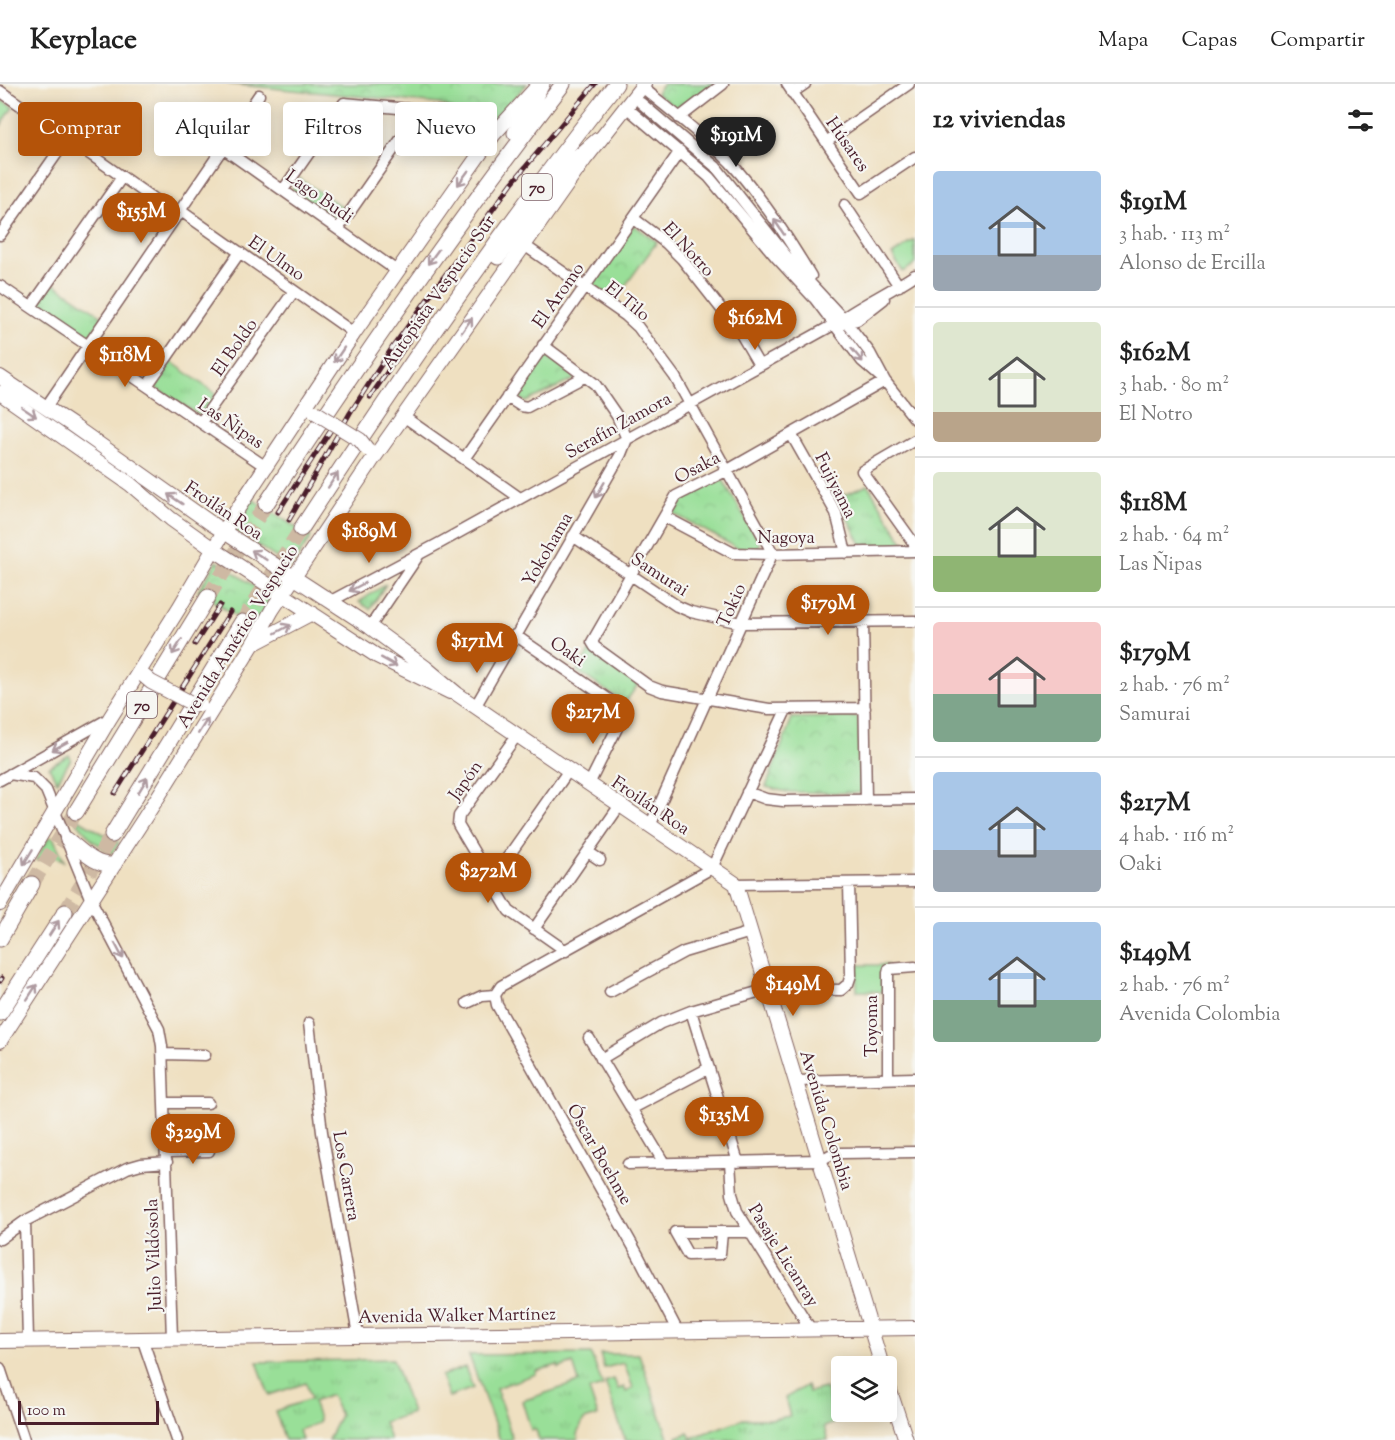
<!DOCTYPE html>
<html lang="es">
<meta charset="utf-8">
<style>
body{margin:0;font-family:"Sorts Mill Goudy",serif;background:#f2f2f2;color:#222;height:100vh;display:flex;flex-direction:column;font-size:22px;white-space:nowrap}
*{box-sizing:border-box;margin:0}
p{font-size:20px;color:#767676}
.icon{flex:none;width:33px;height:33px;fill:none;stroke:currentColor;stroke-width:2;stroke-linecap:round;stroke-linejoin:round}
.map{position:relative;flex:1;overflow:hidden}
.sheet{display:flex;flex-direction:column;background:#fff;width:480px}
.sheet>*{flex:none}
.banner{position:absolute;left:18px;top:18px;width:570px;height:54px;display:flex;gap:12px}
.controls{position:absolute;left:831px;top:1272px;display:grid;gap:12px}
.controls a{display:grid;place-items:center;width:66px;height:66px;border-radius:6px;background:#fff;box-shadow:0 3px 15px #0003;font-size:30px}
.scale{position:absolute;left:18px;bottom:15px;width:141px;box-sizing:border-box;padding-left:6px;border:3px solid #4a1f2b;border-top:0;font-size:16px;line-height:21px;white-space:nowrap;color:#4a1f2b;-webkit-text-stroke:4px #f6f6f2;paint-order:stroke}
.price{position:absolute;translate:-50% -51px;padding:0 14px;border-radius:21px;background:#b45309;color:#fff;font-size:20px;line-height:39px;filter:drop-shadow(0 2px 3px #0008)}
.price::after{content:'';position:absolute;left:50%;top:36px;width:18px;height:14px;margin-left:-9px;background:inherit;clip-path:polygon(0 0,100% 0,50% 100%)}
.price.on{background:#222;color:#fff}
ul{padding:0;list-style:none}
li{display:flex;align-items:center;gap:18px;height:150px;padding:0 18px}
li+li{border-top:2px solid #e0e0e0}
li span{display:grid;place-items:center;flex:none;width:168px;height:120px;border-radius:6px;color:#555}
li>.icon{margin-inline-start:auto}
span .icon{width:72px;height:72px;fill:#fffc;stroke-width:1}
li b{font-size:26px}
h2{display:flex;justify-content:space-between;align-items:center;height:72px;padding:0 18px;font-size:26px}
.pill{padding:0 21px;border-radius:6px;background:#fff;box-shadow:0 3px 15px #0003;font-size:21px;line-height:54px}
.pill.on{background:#b45309;color:#fff}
header{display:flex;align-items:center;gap:36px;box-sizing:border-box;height:84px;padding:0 30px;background:#fff;border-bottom:2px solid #e0e0e0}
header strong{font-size:28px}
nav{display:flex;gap:33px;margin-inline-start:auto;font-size:21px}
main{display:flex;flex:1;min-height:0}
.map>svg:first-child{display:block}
</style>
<header>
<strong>Keyplace</strong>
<nav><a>Mapa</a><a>Capas</a><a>Compartir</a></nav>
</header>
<main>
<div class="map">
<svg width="915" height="1356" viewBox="0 0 915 1356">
<defs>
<pattern id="grass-tufts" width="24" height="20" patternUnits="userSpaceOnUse" patternTransform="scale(1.5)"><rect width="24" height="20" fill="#99df98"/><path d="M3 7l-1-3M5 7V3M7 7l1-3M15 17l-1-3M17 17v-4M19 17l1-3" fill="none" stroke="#85bf83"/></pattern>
<pattern id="park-crowns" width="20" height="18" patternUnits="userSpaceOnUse" patternTransform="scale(1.5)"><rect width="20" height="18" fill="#99df98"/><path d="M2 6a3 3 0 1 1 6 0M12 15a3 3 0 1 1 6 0" fill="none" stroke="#85bf83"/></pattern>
</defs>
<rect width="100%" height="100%" fill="#f6f6f2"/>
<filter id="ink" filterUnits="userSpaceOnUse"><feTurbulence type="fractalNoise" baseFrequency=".0167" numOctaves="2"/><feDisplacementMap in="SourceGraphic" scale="12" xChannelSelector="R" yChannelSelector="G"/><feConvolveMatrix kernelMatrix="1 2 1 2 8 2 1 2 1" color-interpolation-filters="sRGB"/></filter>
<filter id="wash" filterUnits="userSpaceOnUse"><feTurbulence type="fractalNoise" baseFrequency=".008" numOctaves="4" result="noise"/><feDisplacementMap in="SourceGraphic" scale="24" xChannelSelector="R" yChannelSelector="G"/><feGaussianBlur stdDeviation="1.35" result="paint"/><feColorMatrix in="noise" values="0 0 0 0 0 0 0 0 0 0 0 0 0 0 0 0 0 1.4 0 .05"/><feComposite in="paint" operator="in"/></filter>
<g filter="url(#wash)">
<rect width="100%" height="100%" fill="#efe0c1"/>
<path fill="url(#grass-tufts)" stroke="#727f62" stroke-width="1.5" d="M0 16 13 23 0 43Z
M299 94 345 125 337 138 291 107Z
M915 156V180L903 188 892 171Z
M53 199 104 233 86 257 38 224 37 219Z
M169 276 216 310 200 332 151 301Z
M868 401 908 466H864L837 414Z
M252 415 311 453 291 484 233 445Z
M386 500 370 525 359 518Z
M590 567 639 599 625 619 577 587Z
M78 735 119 759 112 769 93 757 77 738Z
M53 753 64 777 55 773 36 776 48 754Z
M856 881H888V908L857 907Z
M591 1270 603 1302 589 1306 598 1332 584 1336 577 1350 578 1356H539L536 1346H531L522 1317 579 1298 573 1279 559 1284 558 1281 536 1287V1290L496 1304 512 1353 510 1356H500L469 1271Z
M600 1270H639L669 1356H625L605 1298 614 1295 618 1305 624 1303 626 1308 633 1304 624 1279 604 1284Z
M393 1275 412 1329 384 1338 390 1356H328L340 1331 331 1311 313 1318 319 1335 318 1339 299 1346 302 1356H285L275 1327 311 1315 306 1299 269 1311 257 1278Z
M465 1283 473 1304 449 1313 441 1292Z
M807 1301 809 1308 825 1304 837 1338 824 1343 828 1356H678L677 1353 688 1349 691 1354 743 1335H772L790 1332 785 1314Z"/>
<path fill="url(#park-crowns)" stroke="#727f62" stroke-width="1.5" d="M228 0H527L483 47 453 25 439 20Z
M663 0H716L678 25 656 9Z
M634 141 657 158 615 216 591 199Z
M545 265 579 293 526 318 513 310Z
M720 391 760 459 758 466 739 465 671 428 679 415Z
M217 477 272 514 254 544 198 507Z
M858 633 862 709 787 708 766 703 792 634Z"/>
<path fill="#99df98" stroke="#727f62" stroke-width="1.5" d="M69 671 71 675 57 698 49 683Z"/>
</g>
<g filter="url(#ink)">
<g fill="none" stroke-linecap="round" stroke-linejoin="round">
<path stroke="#ceb9a3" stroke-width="15" stroke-dasharray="15 8" stroke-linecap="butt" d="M208 513 266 420
M242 538 301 445
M32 800 76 728
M65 828 112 751"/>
<defs>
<path id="minor" d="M787 0 861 109 915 73
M642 3C671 27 703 51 730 78 761 112 787 152 811 192
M0 7 178 132
M792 9 805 0
M641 19 716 83 796 184 847 239 870 269 885 297 915 335
M626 23 709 93 776 173 813 213
M679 34 723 0
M826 58 909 0
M224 65 397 187
M283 106 344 19 441 28 451 32 487 59
M845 121 899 202
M181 127 354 249
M633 134 666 159 682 175 741 250 759 281
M338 145 421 26
M0 151 67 55
M524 161 626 232 638 243 675 293 771 466 770 475 650 742
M0 202 266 383
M809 207 862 277 884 296
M31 223 122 93
M842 240 857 236 884 215
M147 302 240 168
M507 313 521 322 527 323 586 292
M46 323 259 11
M403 332 520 414
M201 338 294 207
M791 350 836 429 846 469
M915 356 862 387 915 461
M464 375 680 67
M665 433 733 469 771 470 915 467
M573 452 677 522 691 528 741 539 915 537
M331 517 438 460 833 241C859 222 888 209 915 191
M863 537 866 716
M370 543 418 472
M515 551 620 623 623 631 619 640 589 700
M475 623 621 370 627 355 617 332 595 300 543 261
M865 624 769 625 662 607 649 602 595 563 592 558 676 412 726 387 885 297
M517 651 459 732 458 741 509 827 566 867
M10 690 34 694 46 706 91 816 159 945 162 962 172 1254
M0 696 110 634
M747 708 766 715 783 717 915 715
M588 768 600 776
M491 797 569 686
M736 800 915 798
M534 845 620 721
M610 908 684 868 751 848
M467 919 482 912 495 911
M691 927 738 1078
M309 939 322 1048 358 1251
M589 954 664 1079
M163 970 205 971
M601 975 661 939 691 927 768 905 841 906 848 900 851 891 849 799
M888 995V889L889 885 915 883
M796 997 915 994
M165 1019H208
M631 1025 709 984
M167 1068 209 1067
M730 1078 732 1110 737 1127 810 1244
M628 1080 821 1076 830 1071 841 1069 915 1068
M25 1137 28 1256
M722 1149 720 1170 688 1171 675 1148H749
M0 1155 25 1137 127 1084 141 1080 167 1078
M677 1246 638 1171 497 921 495 911 501 902 712 784 786 626
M142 1254 177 1356
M0 1284 24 1356"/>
<path id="major" d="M0 293 72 341 212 440 370 543 426 584 457 610 736 800 882 1282
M0 309 130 400 171 435 213 465 377 572 450 608
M253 560 312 529
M67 755C81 766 97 784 115 780
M0 820 110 634 179 524 233 432 354 249 455 105 494 50 537 3
M0 957 158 713 253 560 272 526 371 378 585 75 644 0
M0 1257 915 1244
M886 1295 906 1356"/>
<path id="highway" d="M515 49 542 0
M498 173 575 76 598 56
M266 420C360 277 458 136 563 0
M301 445C400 293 503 143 616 0
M76 728 208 513
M112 751 242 538
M0 855 32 800
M0 929 65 828"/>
</defs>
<use href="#minor" stroke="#846360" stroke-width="13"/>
<use href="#major" stroke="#846360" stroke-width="16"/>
<use href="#highway" stroke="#846360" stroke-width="17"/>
<use href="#minor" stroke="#fff" stroke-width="10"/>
<use href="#major" stroke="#fff" stroke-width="14"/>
<use href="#highway" stroke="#fff" stroke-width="15"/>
<defs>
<path id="rail" d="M370 313 413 251
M278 428 331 346
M289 436 350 329 392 264 512 99 595 0
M195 560 220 521
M115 709 230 528
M0 897 2 894"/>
</defs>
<use href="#rail" stroke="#4a1f2b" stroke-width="5"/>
<use href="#rail" stroke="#f6f6f2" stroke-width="3" stroke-dasharray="9" stroke-linecap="butt"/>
<defs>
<path id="major-bridge" d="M315 328 360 356 367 365
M144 592 151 598 193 620 200 621"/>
</defs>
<use href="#major-bridge" stroke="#846360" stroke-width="16" stroke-linecap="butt"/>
<use href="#major-bridge" stroke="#fff" stroke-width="14"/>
</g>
<defs><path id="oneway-shaft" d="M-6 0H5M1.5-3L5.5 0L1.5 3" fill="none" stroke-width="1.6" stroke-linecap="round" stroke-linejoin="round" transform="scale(1.5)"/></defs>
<g stroke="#ae9aa0">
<use href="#oneway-shaft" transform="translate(463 94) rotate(126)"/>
<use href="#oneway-shaft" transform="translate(779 143) rotate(-124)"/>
<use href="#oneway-shaft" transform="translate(433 173) rotate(126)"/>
<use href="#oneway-shaft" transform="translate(467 241) rotate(-55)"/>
<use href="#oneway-shaft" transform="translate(339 271) rotate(124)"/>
<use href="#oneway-shaft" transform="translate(857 271) rotate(50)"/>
<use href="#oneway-shaft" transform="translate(29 328) rotate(34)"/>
<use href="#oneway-shaft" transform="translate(333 396) rotate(-57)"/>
<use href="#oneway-shaft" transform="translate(600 406) rotate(120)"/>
<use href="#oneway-shaft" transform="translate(175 415) rotate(-146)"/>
<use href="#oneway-shaft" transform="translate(259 471) rotate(-147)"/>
<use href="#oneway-shaft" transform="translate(357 503) rotate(152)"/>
<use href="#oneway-shaft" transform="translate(283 545) rotate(-28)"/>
<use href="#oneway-shaft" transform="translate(177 563) rotate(122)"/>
<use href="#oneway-shaft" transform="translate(389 578) rotate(29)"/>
<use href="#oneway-shaft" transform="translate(203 642) rotate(-58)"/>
<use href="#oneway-shaft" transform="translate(60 662) rotate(151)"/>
<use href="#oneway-shaft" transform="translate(143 701) rotate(-59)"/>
<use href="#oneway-shaft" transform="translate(28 773) rotate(121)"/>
<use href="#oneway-shaft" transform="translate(54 844) rotate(-57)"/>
<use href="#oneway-shaft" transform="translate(119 867) rotate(62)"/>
<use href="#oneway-shaft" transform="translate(32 908) rotate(-57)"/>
</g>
</g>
<g text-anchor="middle" stroke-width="4.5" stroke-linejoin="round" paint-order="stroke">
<g fill="#f6f6f2" stroke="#7e6067" stroke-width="1.5">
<rect x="522" y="90" width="30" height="26" rx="4.5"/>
<rect x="127" y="608" width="30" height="26" rx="4.5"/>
</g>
<g font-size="16" font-weight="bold" fill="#4a1f2b">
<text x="537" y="109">70</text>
<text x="142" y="627">70</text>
</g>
<g font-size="18" fill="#4a1f2b" stroke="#f6f6f2">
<text transform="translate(848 60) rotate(55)" y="6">Húsares</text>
<text transform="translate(320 112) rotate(35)" y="6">Lago Budi</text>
<text transform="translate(689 165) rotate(47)" y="6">El Notro</text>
<text transform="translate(277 174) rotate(35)" y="6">El Ulmo</text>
<text transform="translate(438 208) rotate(-55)" y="6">Autopista Vespucio Sur</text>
<text transform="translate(558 211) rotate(-55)" y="6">El Aromo</text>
<text transform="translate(628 217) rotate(39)" y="6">El Tilo</text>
<text transform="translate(234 263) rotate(-55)" y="6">El Boldo</text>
<text transform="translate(231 339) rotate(34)" y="6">Las Ñipas</text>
<text transform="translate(618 341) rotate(-29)" y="6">Serafín Zamora</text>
<text transform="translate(697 383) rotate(-28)" y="6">Osaka</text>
<text transform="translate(836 401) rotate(63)" y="6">Fujiyama</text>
<text transform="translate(224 426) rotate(34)" y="6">Froilán Roa</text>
<text x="786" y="459">Nagoya</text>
<text transform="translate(547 465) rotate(-60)" y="6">Yokohama</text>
<text transform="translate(660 490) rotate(33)" y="6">Samurai</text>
<text transform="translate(731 521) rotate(-66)" y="6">Tokio</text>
<text transform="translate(237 552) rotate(-58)" y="6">Avenida Américo Vespucio</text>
<text transform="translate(568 567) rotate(34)" y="6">Oaki</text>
<text transform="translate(465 696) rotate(-55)" y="6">Japón</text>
<text transform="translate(651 721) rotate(34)" y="6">Froilán Roa</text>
<text transform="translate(871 942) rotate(-90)" y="6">Toyoma</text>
<text transform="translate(827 1036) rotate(73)" y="6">Avenida Colombia</text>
<text transform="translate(600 1070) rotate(60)" y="6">Óscar Boehme</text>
<text transform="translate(347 1092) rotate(80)" y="6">Los Carrera</text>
<text transform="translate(153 1171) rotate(-92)" y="6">Julio Vildósola</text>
<text transform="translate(784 1171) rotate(58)" y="6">Pasaje Licanray</text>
<text transform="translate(457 1231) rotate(-1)" y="6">Avenida Walker Martínez</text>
</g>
</g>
</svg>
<div class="controls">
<a><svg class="icon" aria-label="layers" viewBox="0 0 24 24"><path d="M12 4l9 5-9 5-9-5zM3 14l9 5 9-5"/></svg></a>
</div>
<div class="scale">100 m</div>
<b class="price on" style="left:736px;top:84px">$191M</b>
<b class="price" style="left:141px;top:160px">$155M</b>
<b class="price" style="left:755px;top:267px">$162M</b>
<b class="price" style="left:125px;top:304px">$118M</b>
<b class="price" style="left:369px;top:480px">$189M</b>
<b class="price" style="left:828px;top:552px">$179M</b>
<b class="price" style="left:477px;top:590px">$171M</b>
<b class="price" style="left:593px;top:661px">$217M</b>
<b class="price" style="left:488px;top:820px">$272M</b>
<b class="price" style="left:793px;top:933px">$149M</b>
<b class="price" style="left:724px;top:1064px">$135M</b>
<b class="price" style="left:193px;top:1081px">$329M</b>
<div class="banner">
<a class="pill on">Comprar</a>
<a class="pill">Alquilar</a>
<a class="pill">Filtros</a>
<a class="pill">Nuevo</a>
</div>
</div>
<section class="sheet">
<h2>12 viviendas<svg class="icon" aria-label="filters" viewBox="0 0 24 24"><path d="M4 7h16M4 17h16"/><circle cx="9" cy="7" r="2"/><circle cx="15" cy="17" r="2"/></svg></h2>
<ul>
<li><span style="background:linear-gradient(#a9c7e8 70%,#9aa5b1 0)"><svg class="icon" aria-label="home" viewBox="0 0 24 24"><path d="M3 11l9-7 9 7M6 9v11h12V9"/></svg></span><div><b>$191M</b><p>3 hab. · 113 m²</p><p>Alonso de Ercilla</p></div></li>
<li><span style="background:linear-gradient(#dfe7d0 75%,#b9a48a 0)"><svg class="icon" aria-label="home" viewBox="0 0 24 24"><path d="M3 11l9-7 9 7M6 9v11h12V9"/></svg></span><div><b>$162M</b><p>3 hab. · 80 m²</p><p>El Notro</p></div></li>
<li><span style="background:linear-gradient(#dfe7d0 70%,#8fb573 0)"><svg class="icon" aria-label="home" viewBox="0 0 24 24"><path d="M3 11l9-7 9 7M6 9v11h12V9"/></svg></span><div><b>$118M</b><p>2 hab. · 64 m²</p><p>Las Ñipas</p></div></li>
<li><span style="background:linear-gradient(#f6c9c9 60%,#7fa58c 0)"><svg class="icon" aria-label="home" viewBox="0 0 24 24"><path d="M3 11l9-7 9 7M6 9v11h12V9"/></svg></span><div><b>$179M</b><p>2 hab. · 76 m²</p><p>Samurai</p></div></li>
<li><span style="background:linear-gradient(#a9c7e8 65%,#9aa5b1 0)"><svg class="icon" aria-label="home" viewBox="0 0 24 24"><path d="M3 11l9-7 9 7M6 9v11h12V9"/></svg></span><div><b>$217M</b><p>4 hab. · 116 m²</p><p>Oaki</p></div></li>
<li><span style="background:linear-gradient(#a9c7e8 65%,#7fa58c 0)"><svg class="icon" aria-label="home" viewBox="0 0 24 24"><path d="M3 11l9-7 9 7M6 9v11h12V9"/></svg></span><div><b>$149M</b><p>2 hab. · 76 m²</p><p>Avenida Colombia</p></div></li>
</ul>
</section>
</main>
